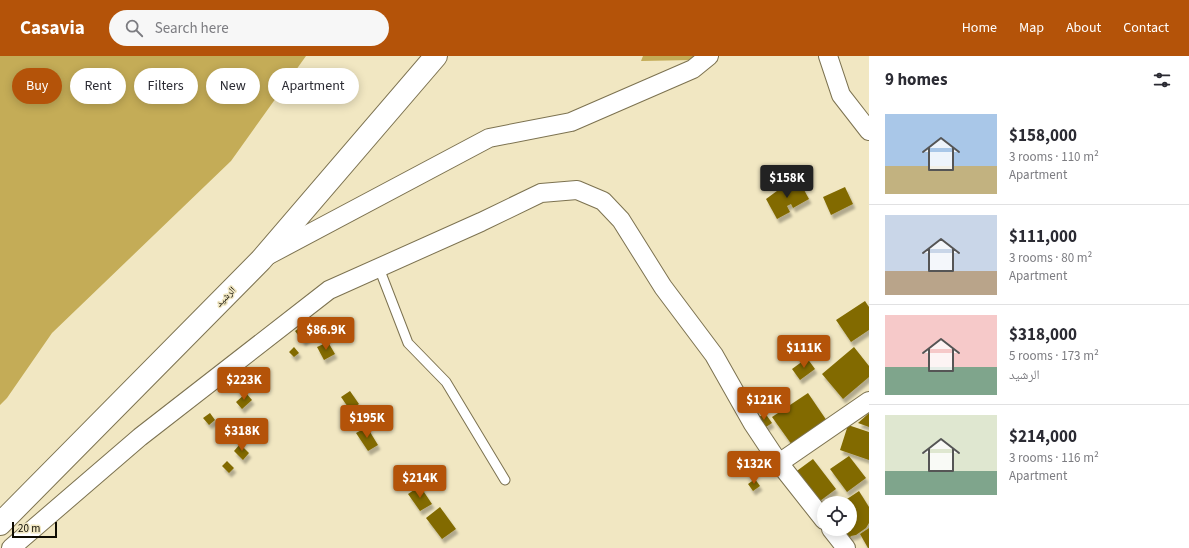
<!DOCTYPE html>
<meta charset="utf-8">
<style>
body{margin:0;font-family:"Source Sans 3","Noto Naskh Arabic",sans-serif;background:#f7f7f7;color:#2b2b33;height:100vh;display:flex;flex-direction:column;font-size:15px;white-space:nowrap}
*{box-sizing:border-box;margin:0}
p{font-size:13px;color:#7c7c81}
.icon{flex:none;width:22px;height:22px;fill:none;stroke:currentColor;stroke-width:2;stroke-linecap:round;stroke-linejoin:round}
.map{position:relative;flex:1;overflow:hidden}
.side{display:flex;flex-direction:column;background:#fff;width:320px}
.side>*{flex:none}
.top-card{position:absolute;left:12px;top:12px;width:380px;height:36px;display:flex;gap:8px}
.tools{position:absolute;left:817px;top:440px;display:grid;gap:8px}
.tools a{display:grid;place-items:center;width:40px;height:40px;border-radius:50%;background:#fff;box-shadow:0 2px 10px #0003;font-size:20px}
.scale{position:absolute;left:12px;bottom:10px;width:45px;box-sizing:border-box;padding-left:4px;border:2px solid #0f0c02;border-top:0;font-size:11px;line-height:14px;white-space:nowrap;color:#0f0c02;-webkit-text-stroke:3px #f1e7c2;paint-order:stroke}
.price{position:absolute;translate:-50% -34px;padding:0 9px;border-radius:4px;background:#b45309;color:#fff;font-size:13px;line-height:26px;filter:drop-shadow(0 1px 2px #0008)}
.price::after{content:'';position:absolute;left:50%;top:24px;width:12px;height:9px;margin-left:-6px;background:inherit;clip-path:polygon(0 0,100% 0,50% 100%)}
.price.active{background:#222;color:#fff}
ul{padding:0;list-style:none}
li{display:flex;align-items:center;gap:12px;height:100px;padding:0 16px}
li+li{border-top:1px solid #e1e1e2}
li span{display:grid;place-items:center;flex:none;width:112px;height:80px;border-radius:0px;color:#555}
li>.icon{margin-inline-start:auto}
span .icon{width:48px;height:48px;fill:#fffc;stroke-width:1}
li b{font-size:17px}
h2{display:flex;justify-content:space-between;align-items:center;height:48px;padding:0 16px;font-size:17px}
.pill{padding:0 14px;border-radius:18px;background:#fff;box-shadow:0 2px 10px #0003;font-size:14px;line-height:36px}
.pill.active{background:#b45309;color:#fff}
header{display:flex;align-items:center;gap:24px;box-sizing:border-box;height:56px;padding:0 20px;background:#b45309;color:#fff}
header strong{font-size:19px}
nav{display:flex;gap:22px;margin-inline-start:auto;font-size:14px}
.search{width:280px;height:36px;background:#f7f7f7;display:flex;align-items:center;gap:10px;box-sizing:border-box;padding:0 14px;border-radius:22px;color:#7c7c81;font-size:15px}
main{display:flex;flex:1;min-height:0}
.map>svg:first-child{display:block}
</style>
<header>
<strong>Casavia</strong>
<div class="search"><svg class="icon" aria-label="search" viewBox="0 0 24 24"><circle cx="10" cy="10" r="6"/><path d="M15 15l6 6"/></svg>Search here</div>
<nav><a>Home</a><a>Map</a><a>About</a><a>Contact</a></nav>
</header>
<main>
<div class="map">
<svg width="869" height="492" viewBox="0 0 869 492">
<defs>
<filter id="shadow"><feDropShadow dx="2.5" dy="4.5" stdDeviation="1" flood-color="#0004"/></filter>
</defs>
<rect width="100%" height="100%" fill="#f1e7c2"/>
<path fill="#c4ac57" d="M0 0H306L231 105 52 277 7 342 0 349Z
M643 0H698L693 4 641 5Z"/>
<path fill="#826b01" filter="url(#shadow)" d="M798 123 809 143 793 152 791 148 787 150 790 156 777 163 766 143 781 132 787 141 782 132Z
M845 131 853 148 831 159 823 141Z
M865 245 869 251V274L851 286 836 264Z
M312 263 320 274 303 286 295 275Z
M328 286 335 298 324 304 317 291Z
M294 291 299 297 294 301 289 296Z
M854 291 869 310V321L843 343 822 318Z
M807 302 815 313 800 324 792 313Z
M350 335 359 348 350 354 341 341Z
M246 337 252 344 242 353 236 346Z
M808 337 827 365 792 389 772 361Z
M210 357 215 364 209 369 203 362Z
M765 357 772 367 763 373 756 363Z
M869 357V371L858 367Z
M848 369 869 376V404L840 394Z
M367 371 378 389 368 395 356 377Z
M240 388 249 397 243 404 234 395Z
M849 400 866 422 847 436 830 413Z
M813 403 836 433 816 448 794 417Z
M227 405 234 412 229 417 222 410Z
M755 423 760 430 753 435 748 428Z
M420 430 432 448 420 455 408 438Z
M859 435 869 451V467L866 472 856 479 851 480 848 484 840 473H850V447H841Z
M440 451 456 473 442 483 426 462Z
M869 472V492H868L860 478Z"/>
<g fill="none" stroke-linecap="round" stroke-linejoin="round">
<defs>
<path id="service" d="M379 212 408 287 446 326 505 424"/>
<path id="minor" d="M828 0 841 39 869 75
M267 200 489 82 571 66 693 13 709 0
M779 407 869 345
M831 473 846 492
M11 492 140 381 329 234 481 166 541 137 577 134 603 145 621 164 663 231 714 299 753 368 779 407 824 464"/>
<path id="secondary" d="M0 468 261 204 436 0"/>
</defs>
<use href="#service" stroke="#7c7250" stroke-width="11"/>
<use href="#minor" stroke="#7c7250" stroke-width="20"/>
<use href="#secondary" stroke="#7c7250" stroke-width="24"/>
<use href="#service" stroke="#fff" stroke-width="9"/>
<use href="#minor" stroke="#fff" stroke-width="18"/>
<use href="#secondary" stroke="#fff" stroke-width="22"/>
</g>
<g text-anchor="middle" stroke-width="3" stroke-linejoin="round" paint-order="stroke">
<g font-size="10" fill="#0f0c02" stroke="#f1e7c2">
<text transform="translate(225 240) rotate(-45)" y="4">الرشيد</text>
</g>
</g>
</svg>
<div class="tools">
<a><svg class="icon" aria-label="locate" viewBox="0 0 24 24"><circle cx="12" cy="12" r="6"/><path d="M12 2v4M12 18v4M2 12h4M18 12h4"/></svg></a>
</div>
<div class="scale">20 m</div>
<b class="price active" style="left:787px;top:143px">$158K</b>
<b class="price" style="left:326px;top:295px">$86.9K</b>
<b class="price" style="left:804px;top:313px">$111K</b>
<b class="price" style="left:244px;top:345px">$223K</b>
<b class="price" style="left:764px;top:365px">$121K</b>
<b class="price" style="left:367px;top:383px">$195K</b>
<b class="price" style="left:242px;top:396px">$318K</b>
<b class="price" style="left:754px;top:429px">$132K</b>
<b class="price" style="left:420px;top:443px">$214K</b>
<div class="top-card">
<a class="pill active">Buy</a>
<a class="pill">Rent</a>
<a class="pill">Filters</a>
<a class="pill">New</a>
<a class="pill">Apartment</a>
</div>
</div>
<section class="side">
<h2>9 homes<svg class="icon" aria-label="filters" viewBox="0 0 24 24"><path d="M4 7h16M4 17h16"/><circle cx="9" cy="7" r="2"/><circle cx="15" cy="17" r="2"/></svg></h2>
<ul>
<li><span style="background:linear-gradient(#a9c7e8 65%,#c2b280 0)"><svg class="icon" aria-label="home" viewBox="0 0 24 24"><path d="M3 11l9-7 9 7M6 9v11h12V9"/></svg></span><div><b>$158,000</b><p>3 rooms · 110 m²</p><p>Apartment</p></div></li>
<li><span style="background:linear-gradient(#c9d6e8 70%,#b9a48a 0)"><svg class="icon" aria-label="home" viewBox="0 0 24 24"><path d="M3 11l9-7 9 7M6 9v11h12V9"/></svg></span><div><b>$111,000</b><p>3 rooms · 80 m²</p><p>Apartment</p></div></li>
<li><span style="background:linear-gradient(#f6c9c9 65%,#7fa58c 0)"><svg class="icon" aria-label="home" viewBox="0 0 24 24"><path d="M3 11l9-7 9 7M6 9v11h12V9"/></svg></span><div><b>$318,000</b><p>5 rooms · 173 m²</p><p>الرشيد</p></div></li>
<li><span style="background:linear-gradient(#dfe7d0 70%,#7fa58c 0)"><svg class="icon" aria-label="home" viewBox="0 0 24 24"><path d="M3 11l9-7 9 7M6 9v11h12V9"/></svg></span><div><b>$214,000</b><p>3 rooms · 116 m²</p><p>Apartment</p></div></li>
</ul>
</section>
</main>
